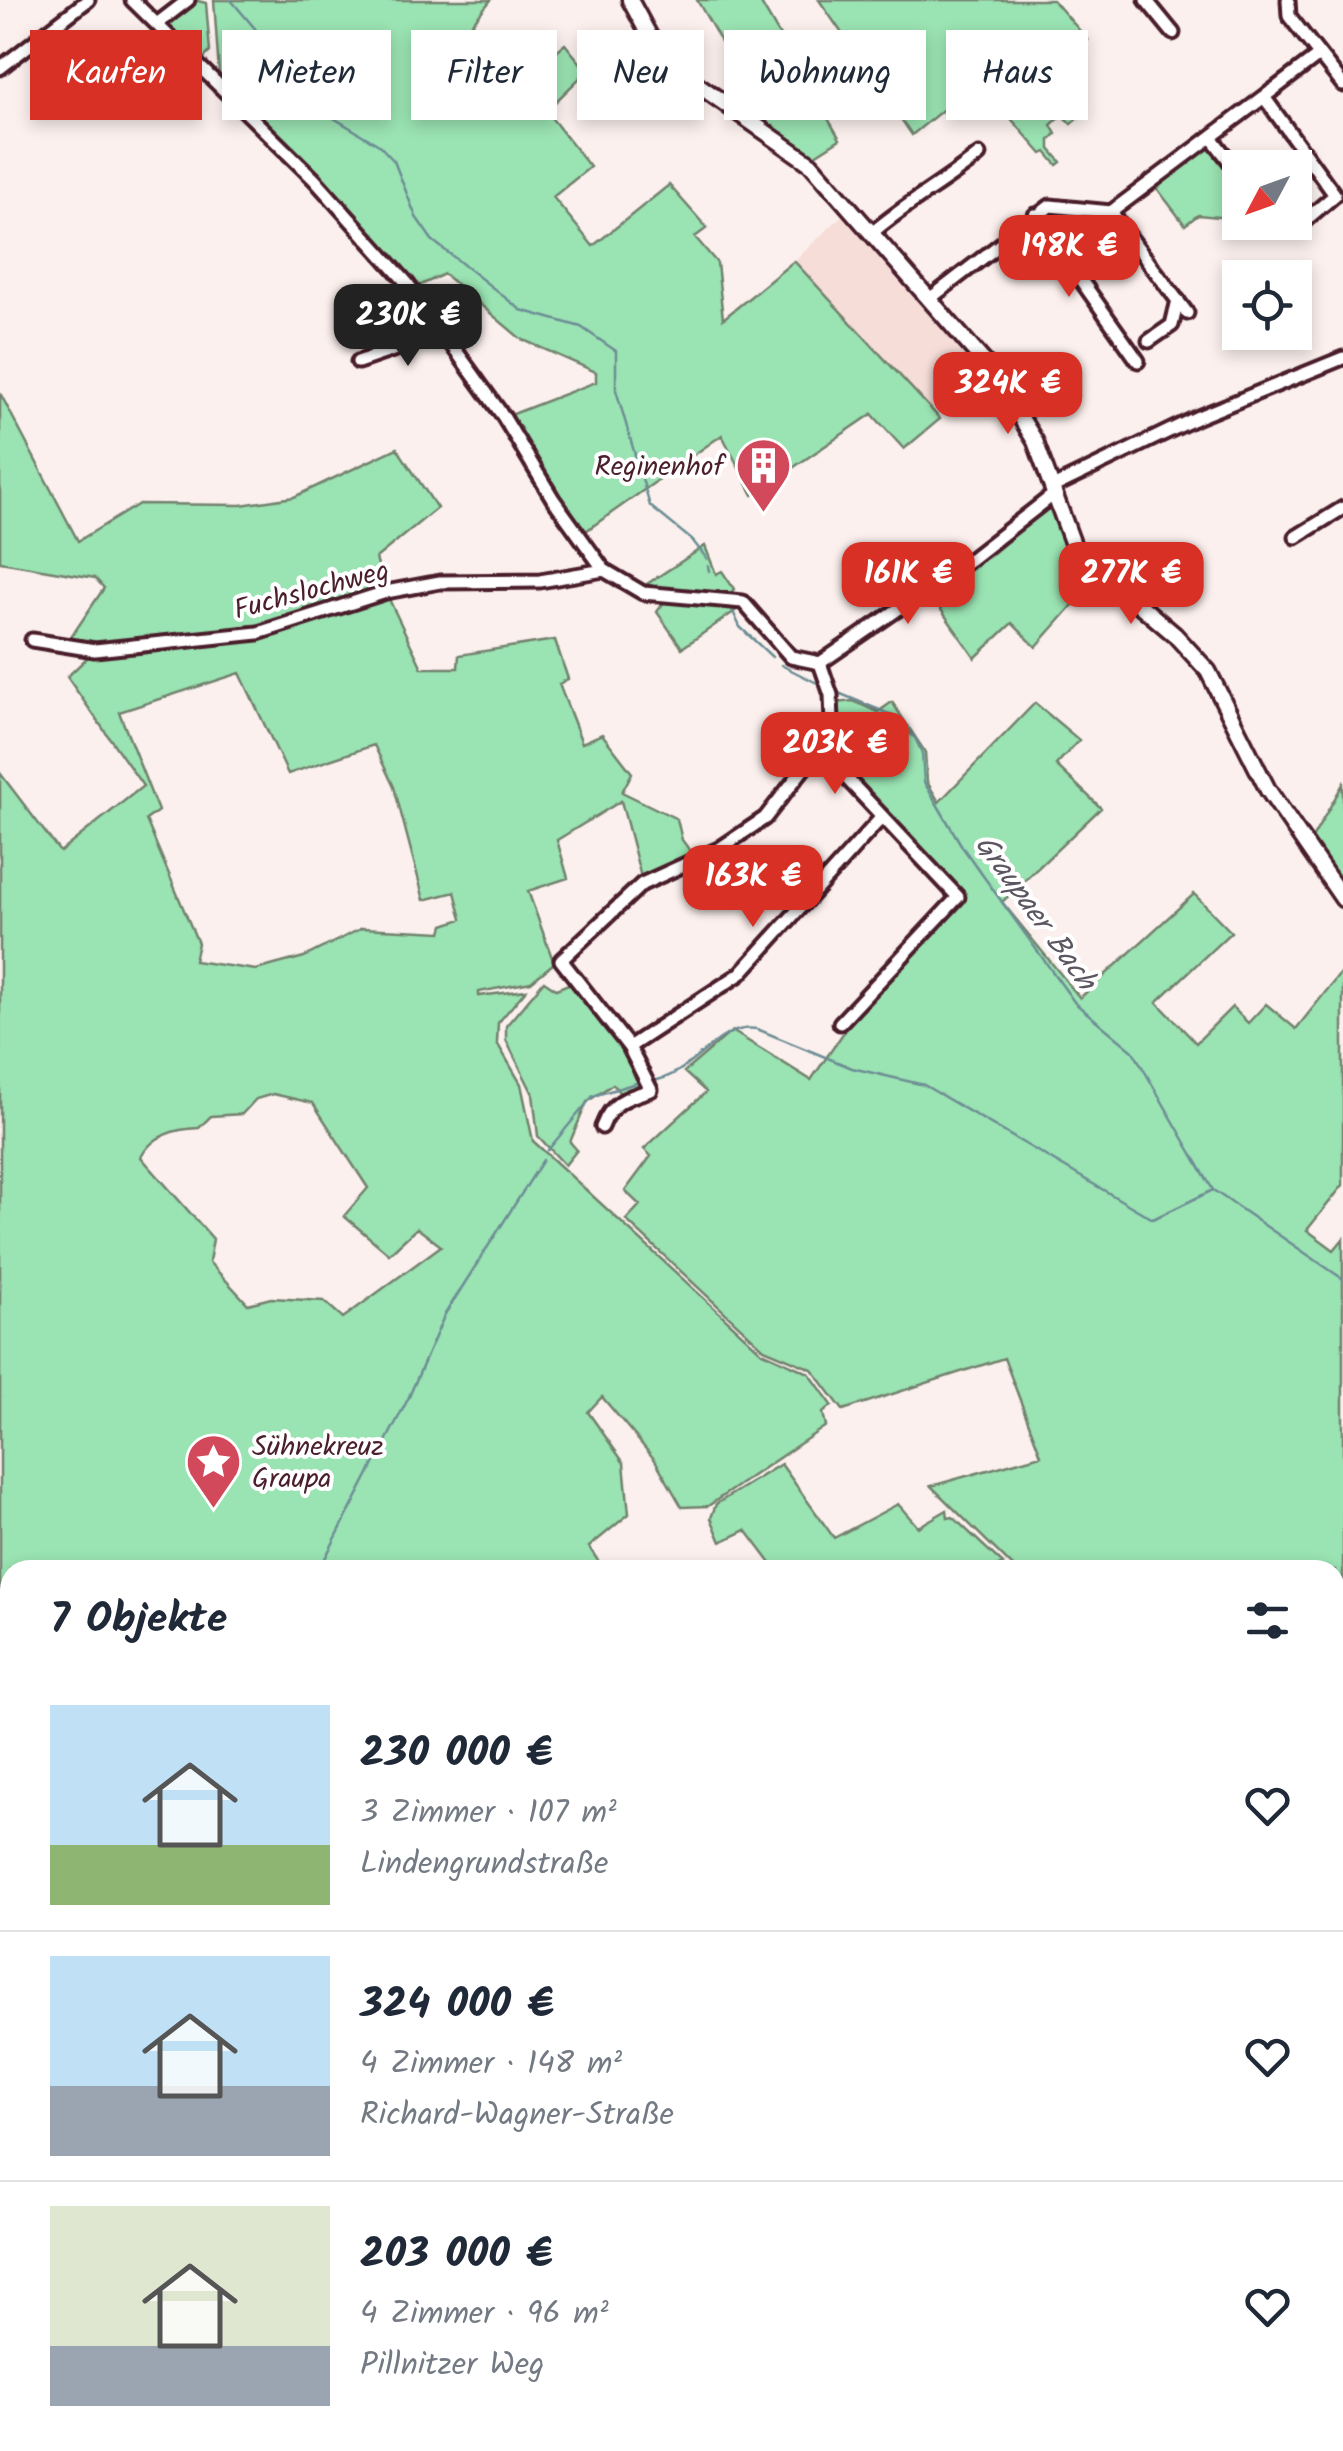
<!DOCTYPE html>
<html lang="de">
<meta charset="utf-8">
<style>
body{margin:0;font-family:Kalam,sans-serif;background:#f2f2f3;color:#1f2937;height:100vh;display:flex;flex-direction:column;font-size:38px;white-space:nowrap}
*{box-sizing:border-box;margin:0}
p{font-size:32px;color:#747a83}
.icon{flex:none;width:55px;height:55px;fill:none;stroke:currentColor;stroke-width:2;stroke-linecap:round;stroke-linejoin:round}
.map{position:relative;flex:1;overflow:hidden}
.drawer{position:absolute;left:0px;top:1560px;width:1345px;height:892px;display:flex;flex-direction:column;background:#fff;border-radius:30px 30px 0 0;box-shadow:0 5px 15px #0003}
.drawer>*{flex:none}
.hud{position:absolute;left:30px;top:30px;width:1285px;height:90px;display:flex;gap:20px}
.needle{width:65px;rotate:229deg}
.tools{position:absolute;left:1222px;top:150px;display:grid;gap:20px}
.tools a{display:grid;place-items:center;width:90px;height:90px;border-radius:0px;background:#fff;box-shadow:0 5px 15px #0003;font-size:50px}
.price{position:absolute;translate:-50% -85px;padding:0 22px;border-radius:20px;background:#d93025;color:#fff;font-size:32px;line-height:65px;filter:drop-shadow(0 2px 5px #0008)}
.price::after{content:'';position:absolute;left:50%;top:60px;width:30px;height:22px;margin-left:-15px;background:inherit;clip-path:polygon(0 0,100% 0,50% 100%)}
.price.active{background:#222;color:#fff}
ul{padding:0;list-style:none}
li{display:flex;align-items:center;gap:30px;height:250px;padding:0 50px}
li+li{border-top:2px solid #e0e1e3}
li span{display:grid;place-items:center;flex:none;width:280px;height:200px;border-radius:0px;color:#555}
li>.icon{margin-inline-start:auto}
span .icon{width:120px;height:120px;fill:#fffc;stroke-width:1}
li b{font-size:42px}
h2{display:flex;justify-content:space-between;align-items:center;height:120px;padding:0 50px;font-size:42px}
.pill{padding:0 35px;border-radius:0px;background:#fff;box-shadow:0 5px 15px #0003;font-size:35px;line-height:90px}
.pill.active{background:#d93025;color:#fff}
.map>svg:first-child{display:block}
</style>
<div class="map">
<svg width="1343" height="2451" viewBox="0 0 1343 2451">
<rect width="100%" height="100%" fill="#fbf0ed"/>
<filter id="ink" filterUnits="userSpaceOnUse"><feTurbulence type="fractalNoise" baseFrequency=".01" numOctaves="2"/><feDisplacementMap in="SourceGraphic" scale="20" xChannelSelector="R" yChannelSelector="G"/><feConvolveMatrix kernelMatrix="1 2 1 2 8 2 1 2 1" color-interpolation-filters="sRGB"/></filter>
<g filter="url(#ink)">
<path fill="#f6ddd8" d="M848 210 986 370 934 413 794 261Z"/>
<path fill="#9ae3b2" stroke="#72816e" stroke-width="2.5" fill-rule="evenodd" d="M194 0 206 3 210 52 202 60 174 35 169 24Z
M214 0H491L472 23 523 78 565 44 587 71 546 111 590 167 553 197 593 246 669 185 707 228 695 237 717 263 723 319 794 261 940 419 904 449 872 414 753 495 722 435 583 533 555 497 508 416 596 382V372L521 339 444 274 415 288 223 83 219 74Z
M697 0H759L840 139 812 157 756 116 759 108Z
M819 0H1053L1088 40 1045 77 1081 115 1071 124 1062 115 1051 125 1056 134 1050 140V149L1061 162 1057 165 1046 152 1042 154 978 81 912 135Z
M1208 148 1240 185V219L1198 215 1185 225 1156 187Z
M0 393 78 541 139 504 241 505 294 497 397 448 437 508 376 558 385 590 256 631 90 647 67 643 104 588 95 578 0 562Z
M1049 505 1076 560 1096 579 1036 647 1012 623 975 658 930 594 990 556Z
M705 546 716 574 722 571 734 589 729 596 644 586Z
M387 595 422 668H458L459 655 555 640 568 679 559 684 582 743 602 734 632 773 622 792 677 819 682 840 694 856 642 881 621 801 557 840 568 878 528 891 554 963 531 982 479 992V996L526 990 498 1023 497 1043 521 1084 533 1141 762 1352 809 1373 832 1405 823 1413 826 1426 708 1506 682 1507 655 1460 602 1397 588 1412 624 1463 629 1514 589 1547 604 1570H10V2442H460L464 2451H0V773L60 852 143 786 67 677 92 653 257 637ZM240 673 288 774 374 745 394 787 424 900 455 892 462 919 444 925 442 932 362 928 304 957 256 970 194 961 198 943 146 820 158 811 119 712ZM273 1094 313 1103 368 1188 344 1216 389 1254 417 1228 441 1246 343 1318 324 1301 271 1298 248 1304 209 1262 213 1239 141 1157C153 1135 174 1129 199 1128L211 1116 242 1114 256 1099Z
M666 599 741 607 682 648 657 612Z
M853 701 878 712 892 702 925 752 927 782 939 802 1035 703 1079 740 1056 765 1101 808 1002 902 1080 998 1194 894 1231 932 1157 1002 1196 1043 1232 1007 1248 1023 1266 1004 1296 1029 1343 970V1185L1307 1230 1334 1250 1343 1239V1798L1335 1792V1570H1016L931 1486 1041 1455 1004 1358 843 1410 812 1369 764 1349 626 1220 640 1205 625 1191 651 1156 644 1149 706 1092 684 1072 732 1031 811 1080 844 1032 839 1028 960 906 958 888 837 765 829 746 843 725 836 703Z
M1343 784V889L1310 842Z
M544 981 556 989 571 983 622 1045 645 1086 621 1095 613 1084 587 1102 570 1142 577 1150 565 1165 538 1136 533 1094 506 1040V1026Z
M781 1464 834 1538 898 1504 918 1527 947 1510 948 1518 953 1517 1003 1564 990 1570H776L746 1530 721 1542 711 1518 716 1504Z
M1343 1855V2079L1335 2081V1856Z
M1335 2437 1343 2451H561L553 2443 503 2451 498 2443 1335 2442Z"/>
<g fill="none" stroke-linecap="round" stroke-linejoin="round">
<path stroke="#6d8d95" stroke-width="2.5" d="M231 0 327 114 379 145 394 161 416 217 432 240 521 310 581 327 616 351V390L650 506 693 541 707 559
M708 566 709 571
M730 605 740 627 772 657
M781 665 823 686
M836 692 889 714 915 738 922 753 924 782 963 848 1075 1003 1133 1051 1213 1190 1343 1279
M651 1081C693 1077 716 1022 757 1029L852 1068 924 1085 1153 1219 1213 1190
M548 1150 593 1096 643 1081
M319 1570 408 1399 445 1314 543 1160
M0 1939H10"/>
<defs>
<path id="minor" d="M132 0 314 179 407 283 503 416 553 499 604 570
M1146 0 1173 33
M1288 0 1289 16 1343 85
M158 23 188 0
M0 68 88 0
M1211 137 1240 175
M1111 212 1187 313
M1035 215 1138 361
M1276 222 1284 230 1295 229 1335 195 1264 97 1319 55
M873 232C908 202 943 184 979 155
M932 297 1050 206 1111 212 1264 97
M1149 341 1172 325 1178 300
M358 362 442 333
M1055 486 1198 417 1343 358
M1296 537 1343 508
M604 570 643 593 743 602 791 657 820 663
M32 640 95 650 258 633 386 592 440 582 540 581 604 570
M820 663 971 559 1053 495
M819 749 958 897 840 1023
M629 1047 740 974 881 818
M602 1127C611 1102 627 1097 651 1090L629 1047 561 960 642 884 719 849 765 818 819 749 832 722 831 695 820 663
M1335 2125 1343 2123
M1335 2257 1343 2272"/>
<path id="tertiary" d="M630 0 650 37 674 68 811 164 992 371 1035 441 1075 550 1175 635 1208 671 1268 790 1343 899"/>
</defs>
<use href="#minor" stroke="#4a1f2b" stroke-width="19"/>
<use href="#tertiary" stroke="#4a1f2b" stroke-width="21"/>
<use href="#minor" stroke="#fff" stroke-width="11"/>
<use href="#tertiary" stroke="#fff" stroke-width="14"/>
</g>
</g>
<defs>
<symbol id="building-pin" viewBox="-11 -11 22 30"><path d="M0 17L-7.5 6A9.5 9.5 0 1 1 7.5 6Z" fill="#d1495b" stroke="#fff"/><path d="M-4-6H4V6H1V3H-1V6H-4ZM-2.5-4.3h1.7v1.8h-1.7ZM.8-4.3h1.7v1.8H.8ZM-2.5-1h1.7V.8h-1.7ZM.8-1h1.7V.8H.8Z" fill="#fff"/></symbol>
<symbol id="sight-pin" viewBox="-11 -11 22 30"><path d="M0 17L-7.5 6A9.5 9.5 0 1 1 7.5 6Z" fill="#d1495b" stroke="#fff"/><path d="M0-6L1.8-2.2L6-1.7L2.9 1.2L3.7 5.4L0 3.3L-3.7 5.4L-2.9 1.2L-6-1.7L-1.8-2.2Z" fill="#fff"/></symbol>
</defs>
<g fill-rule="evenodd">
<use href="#building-pin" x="732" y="434" width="63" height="86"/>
<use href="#sight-pin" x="182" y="1430" width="63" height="86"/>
</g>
<g text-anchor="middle" stroke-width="8" stroke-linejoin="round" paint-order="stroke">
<g font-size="28" fill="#4a1f2b" stroke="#fff" text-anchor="end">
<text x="724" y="475">Reginenhof</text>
<text x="252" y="1455" text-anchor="start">Sühnekreuz<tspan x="252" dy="32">Graupa</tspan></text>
</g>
<g font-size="28" fill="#4a1f2b" stroke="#fff">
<text transform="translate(311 589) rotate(-15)" y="10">Fuchslochweg</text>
</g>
<g font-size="30" font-style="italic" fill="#5c5660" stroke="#fff">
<text transform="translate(1036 912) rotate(54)" y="10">Graupaer Bach</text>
</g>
</g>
</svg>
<div class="tools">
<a><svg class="needle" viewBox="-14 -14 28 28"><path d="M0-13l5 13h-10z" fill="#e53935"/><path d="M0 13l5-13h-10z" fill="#747a83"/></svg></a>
<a><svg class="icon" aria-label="locate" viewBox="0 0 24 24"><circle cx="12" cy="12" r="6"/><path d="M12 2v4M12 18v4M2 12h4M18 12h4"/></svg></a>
</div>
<b class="price" style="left:1069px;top:300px">198K €</b>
<b class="price active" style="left:408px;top:369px">230K €</b>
<b class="price" style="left:1008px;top:437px">324K €</b>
<b class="price" style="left:908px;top:627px">161K €</b>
<b class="price" style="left:1131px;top:627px">277K €</b>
<b class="price" style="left:835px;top:797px">203K €</b>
<b class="price" style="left:753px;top:930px">163K €</b>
<div class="hud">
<a class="pill active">Kaufen</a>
<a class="pill">Mieten</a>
<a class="pill">Filter</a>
<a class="pill">Neu</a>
<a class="pill">Wohnung</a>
<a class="pill">Haus</a>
</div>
<section class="drawer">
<h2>7 Objekte<svg class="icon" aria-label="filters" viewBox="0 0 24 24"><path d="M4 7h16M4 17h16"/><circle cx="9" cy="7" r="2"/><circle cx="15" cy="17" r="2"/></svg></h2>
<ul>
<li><span style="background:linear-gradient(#bfe0f5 70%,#8fb573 0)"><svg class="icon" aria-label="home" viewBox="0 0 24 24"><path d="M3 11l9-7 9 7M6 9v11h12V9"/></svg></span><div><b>230 000 €</b><p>3 Zimmer · 107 m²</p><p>Lindengrundstraße</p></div><svg class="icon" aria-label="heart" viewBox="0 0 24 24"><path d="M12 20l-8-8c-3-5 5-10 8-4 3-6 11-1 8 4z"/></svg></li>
<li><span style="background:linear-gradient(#bfe0f5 65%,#9aa5b1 0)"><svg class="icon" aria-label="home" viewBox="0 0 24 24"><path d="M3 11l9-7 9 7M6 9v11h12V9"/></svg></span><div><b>324 000 €</b><p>4 Zimmer · 148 m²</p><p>Richard-Wagner-Straße</p></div><svg class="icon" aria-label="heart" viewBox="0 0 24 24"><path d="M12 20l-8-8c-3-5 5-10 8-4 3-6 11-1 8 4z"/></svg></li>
<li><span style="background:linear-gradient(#dfe7d0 70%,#9aa5b1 0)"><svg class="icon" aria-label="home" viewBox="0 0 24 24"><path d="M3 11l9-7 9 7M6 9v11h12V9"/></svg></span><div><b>203 000 €</b><p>4 Zimmer · 96 m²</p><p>Pillnitzer Weg</p></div><svg class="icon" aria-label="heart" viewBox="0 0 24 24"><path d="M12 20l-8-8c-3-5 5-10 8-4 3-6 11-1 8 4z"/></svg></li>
</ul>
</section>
</div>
